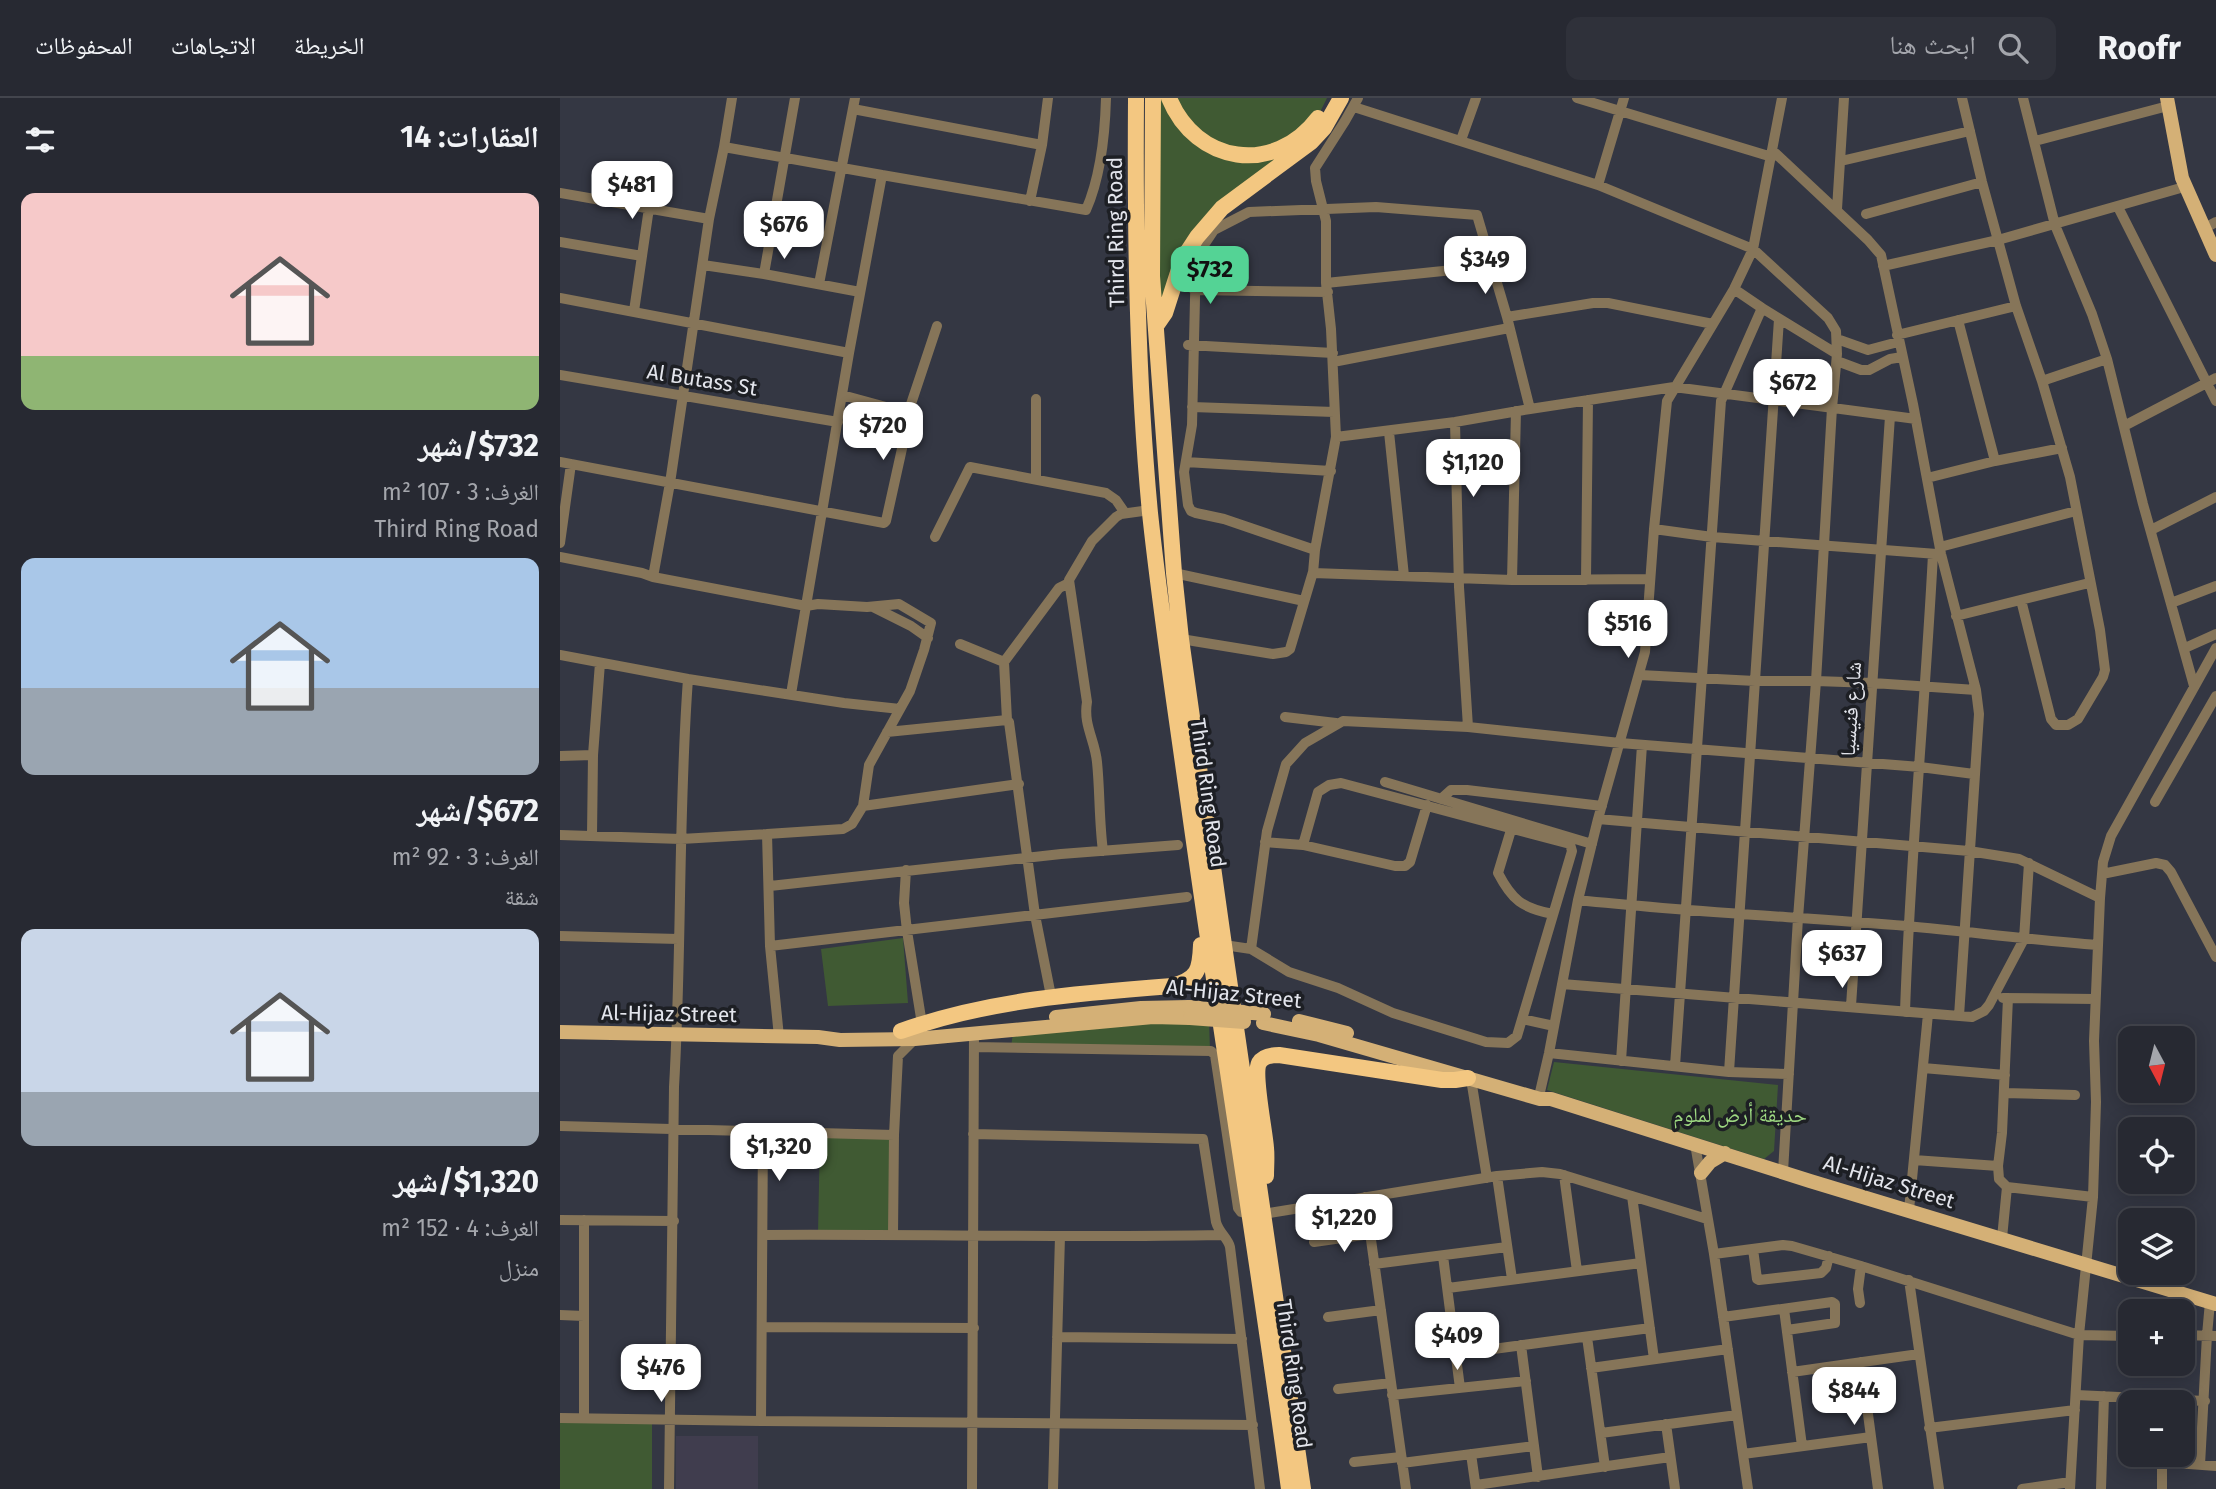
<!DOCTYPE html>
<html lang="ar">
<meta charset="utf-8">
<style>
body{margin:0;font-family:"Fira Sans","Noto Naskh Arabic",sans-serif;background:#2f313a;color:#f1f3f6;direction:rtl;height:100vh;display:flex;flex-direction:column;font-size:26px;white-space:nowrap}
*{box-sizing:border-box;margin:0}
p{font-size:23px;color:#a4a6ac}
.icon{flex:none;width:38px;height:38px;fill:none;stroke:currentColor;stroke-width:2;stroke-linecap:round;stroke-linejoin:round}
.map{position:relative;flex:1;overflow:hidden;direction:ltr}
.side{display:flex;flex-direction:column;background:#272932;width:560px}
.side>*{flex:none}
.needle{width:46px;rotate:173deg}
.tools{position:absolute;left:1558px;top:928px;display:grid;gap:14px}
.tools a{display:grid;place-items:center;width:77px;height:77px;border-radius:14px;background:#272932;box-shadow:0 4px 18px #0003,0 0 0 2px #43454d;font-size:35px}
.price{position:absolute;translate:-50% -60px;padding:0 16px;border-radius:14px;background:#fff;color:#222;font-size:23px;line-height:46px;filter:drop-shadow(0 2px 4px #0008)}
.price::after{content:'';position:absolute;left:50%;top:42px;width:21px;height:16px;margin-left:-10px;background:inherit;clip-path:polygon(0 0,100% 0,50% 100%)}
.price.active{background:#54d395;color:#111}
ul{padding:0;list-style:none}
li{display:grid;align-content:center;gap:14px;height:371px;padding:0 21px}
li span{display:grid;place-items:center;height:217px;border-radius:14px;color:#555}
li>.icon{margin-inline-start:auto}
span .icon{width:126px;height:126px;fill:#fffc;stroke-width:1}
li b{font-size:30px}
h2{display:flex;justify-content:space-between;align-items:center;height:84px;padding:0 21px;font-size:30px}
header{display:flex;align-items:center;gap:42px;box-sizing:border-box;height:98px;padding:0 35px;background:#272932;border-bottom:2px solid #43454d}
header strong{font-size:33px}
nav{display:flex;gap:38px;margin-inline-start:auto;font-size:24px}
.search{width:490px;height:63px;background:#2f313a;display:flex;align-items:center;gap:18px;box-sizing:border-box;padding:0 24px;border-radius:14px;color:#a4a6ac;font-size:26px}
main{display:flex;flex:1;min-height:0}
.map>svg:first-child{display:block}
</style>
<header>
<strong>Roofr</strong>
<div class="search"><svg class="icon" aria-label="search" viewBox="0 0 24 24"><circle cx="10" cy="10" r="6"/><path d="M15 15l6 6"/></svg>ابحث هنا</div>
<nav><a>الخريطة</a><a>الاتجاهات</a><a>المحفوظات</a></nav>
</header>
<main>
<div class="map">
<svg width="1656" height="1391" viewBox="0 0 1656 1391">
<rect width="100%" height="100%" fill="#343743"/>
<path fill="#403d4e" d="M116 1338H198V1391H116Z"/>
<path fill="#405a33" d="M595 0H608L648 51 737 54 640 132 597 224Z
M613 0H767L761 12 748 29 698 55 649 46Z
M343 840 348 905 268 908 261 851Z
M649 921 650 953 451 950 453 934Z
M994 964 1218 987 1214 1053 1204 1061 987 992Z
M260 1036 333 1037V1136H258Z
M0 1321 92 1324V1391H0Z"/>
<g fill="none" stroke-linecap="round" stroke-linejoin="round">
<path stroke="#867559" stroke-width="10" d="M172 0 164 49 322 77 289 255 231 596
M798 0 785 23 755 70 756 83 766 123V185L771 231 776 339 755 452 753 475 952 482 1090 481
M1017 0 1212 59
M1222 0 1193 151 1268 220 1276 233 1277 256 1272 310 1256 583 1238 820 1223 1074
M1402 0 1422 84 1456 208 1482 283 1510 379 1540 532 1545 572 1543 579 1518 621 1508 627H1496L1491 621 1461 502
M1463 0 1495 127 1532 216 1547 261 1583 406 1634 588
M794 9 1038 87 1193 151 1174 191 1107 303 1094 431 1085 554 1038 721 1018 802 989 955 980 994
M293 11 482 47
M901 42 916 0
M1475 43 1608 8
M1213 53 1308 142 1321 157 1353 306 1381 456 1416 592 1419 616 1399 918
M1281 63 1410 33
M322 77 526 112C541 78 545 37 546 0
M1038 87 1064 0
M0 95 149 121
M470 103 482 47 488 0
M1558 109 1656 303
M1277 111 1284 0
M1306 116 1422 84
M1643 131 1656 124
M0 144 82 158 74 213
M82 158 89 110
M143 167 204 176 300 194
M1323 168 1438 142 1624 89
M204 176 235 0
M766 185 932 168
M259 186 295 0
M1174 191 1202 210 1277 256
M634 192 768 194
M0 200 289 255
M947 219 1033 205H1048L1153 226
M1398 222 1435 363
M1337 237 1456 208
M1277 241 1308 252 1338 244
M628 247 773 255
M1277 263 1301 272H1309L1330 261 1342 259
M773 264 949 230
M0 277 278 324
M1482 283 1547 261
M476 301V381
M632 309 774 314
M348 315 377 228
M895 324 899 489 908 629
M1564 328 1656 280
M829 334 844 478
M776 339 895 324 970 311 1114 289 1356 321
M0 364 324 425 326 423 349 319 348 315 282 297
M626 364 771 373
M1367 380 1435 363 1502 350
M1094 431 1152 439 1377 456
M1591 432 1656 399
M375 439 410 369 546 395 556 402 565 415
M0 445 11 366
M1380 449 1516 413
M755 452 664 421 636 415 631 413 628 407 624 374 632 327 636 159 654 132 689 114 816 109 917 117 947 219 970 311
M0 459 82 475 93 479 246 508 258 506 307 509 339 506 371 525 364 552 350 593 309 667 303 708
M614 475 744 503
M93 479 110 385 149 121 164 49
M952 482 956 313
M1026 482 1028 302
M1611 505 1656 488
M313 509 351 528 368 540
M1396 518 1529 485
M621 541 713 556 726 554 730 551 753 474
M400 546 444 564
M1625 550 1656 536
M0 557 128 581
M1080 577 1195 583H1256L1313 585 1416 592
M725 619 776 625
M327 634 447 622
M0 658 33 657
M825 684 1032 746
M881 701 891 692H907L1042 708
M1595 704 1656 598
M1038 721 1409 753 1459 761 1540 800
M951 732 938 775C952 802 962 810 993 816
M207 736 283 731 292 726 303 708 459 686
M0 737 121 741 207 736 210 848 219 939
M32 738 33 657 40 565
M705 744 743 747 835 768H845L850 764 867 707
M543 753C539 723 540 693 537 664 535 642 523 627 527 604L509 482 532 443 556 419 561 416 590 412
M346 772 344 805 347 833 362 926
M1542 776 1596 765 1605 767 1611 774 1656 859
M210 788 501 756 618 747
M1018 802C1128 814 1237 819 1347 828 1411 834 1474 842 1538 847
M0 838 119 841
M664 847 691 851 729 874 778 890 833 915 926 944 948 945 957 938 1012 753 1010 746 781 685 769 687 758 694 743 747
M210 848 627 799
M691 851 707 733 726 666 745 645 783 623 908 629 1060 645 1360 669 1414 676
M1002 886 1412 919 1424 913 1429 907 1464 841 1469 765
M491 898 475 817 449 624 447 622 444 564 499 490 509 485
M1443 900 1535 901
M1448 900 1442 1035 1438 1068 1439 1081 1447 1089 1533 1099
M1291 908 1330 318
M1345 914C1350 761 1365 609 1373 456
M962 921 994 928
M414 949 651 953 655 957 678 1110 681 1114 689 1116
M989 955 1169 974 1229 976
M1061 963 1082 647
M1115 968 1161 303 1202 210
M1363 970 1445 977
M1169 974 1219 221
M911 981 927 1080
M1444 995 1515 997
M0 1028 334 1037
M203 1034 201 1323 693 1327
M413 1036 643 1041 656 1124C659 1135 668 1140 670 1149L700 1391
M1135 1046 1154 1156 1188 1391
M1354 1062 1438 1068
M1004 1077 1017 1173
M937 1078 952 1181
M1072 1098 1094 1261
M805 1099 846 1391
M1349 1112 1368 916
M703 1116 937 1078 982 1074 1000 1076 1147 1121
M0 1122 114 1123
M24 1122V1320
M333 1136 334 1037 338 958 355 941
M203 1137C356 1136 509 1140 661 1137
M1442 1140 1447 1089
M754 1144 810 1136
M1193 1151 1197 1181 1199 1182 1261 1175 1266 1170 1269 1158
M1154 1156 1223 1147 1232 1148 1301 1168 1519 1237 1570 1238
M883 1158 900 1290
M814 1166 947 1149
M1349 1182 1379 1391
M888 1190 1081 1165
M1300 1205 1298 1191 1301 1168
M1224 1211 1242 1348
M0 1217 24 1218
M768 1219 821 1212
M1163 1219 1272 1204 1275 1206V1225L1227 1232
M203 1229 414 1230
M1622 1237 1656 1238
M497 1239 682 1241
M1027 1239 1045 1369
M961 1247 978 1379
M896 1256 1090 1230
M1301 1264 1318 1391
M1031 1270 1168 1251
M1232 1274 1359 1256
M778 1291 831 1285
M832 1297 966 1283
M1516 1297 1645 1303
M0 1320 201 1323
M1106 1326 1115 1391
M1369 1330 1515 1312
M1041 1335 1177 1317
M911 1356 916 1391
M1183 1356 1311 1339
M794 1364 841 1359
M1602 1364 1656 1368
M842 1365 974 1348
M1640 1367 1647 1237 1650 1204
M916 1387 1110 1359
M109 1391 114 989C122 853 118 717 128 581L284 605 340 611
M412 1391 414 935
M493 1391 500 1138
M1462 1391 1510 1384
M1510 1391 1519 1237 1533 1099 1536 1004 1534 943 1540 800 1543 764 1551 738 1656 550
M1541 1391 1544 1298
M1602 1391V1356"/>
<path stroke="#d4b076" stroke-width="14" d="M1607 0 1622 80 1656 157
M496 919 581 910 629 909
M739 923 787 935
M703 925 759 937 980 1001H991L1250 1083 1656 1206
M0 934 258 939 280 942 355 941 593 919 630 920
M1141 1075 1150 1064 1165 1055"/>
<path stroke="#f3c781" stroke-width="16" d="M576 0C575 138 577 277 590 415 600 509 614 601 627 694 659 927 698 1158 729 1391
M593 0 592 178 614 475 621 541 664 847 743 1391
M609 0C636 66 714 78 758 20
M596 228 605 215 622 162 637 139 662 110 751 44 764 30 781 0
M341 933C428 902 520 895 612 888 638 881 640 872 641 847
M706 1078C706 1068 707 1059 706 1050 705 1033 693 977 699 965 703 958 711 957 719 957L882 982H895L908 980"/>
<path stroke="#d4b076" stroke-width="14" d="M629 909 704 916
M630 920 684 924"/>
</g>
<g text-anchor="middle" stroke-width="7" stroke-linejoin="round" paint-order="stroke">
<g font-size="21" fill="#e3e5ec" stroke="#1d1f24">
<text transform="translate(556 134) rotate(-91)" y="7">Third Ring Road</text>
<text transform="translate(142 282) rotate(9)" y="7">Al Butass St</text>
<text transform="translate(1291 611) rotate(-86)" y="7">شارع فنيسيا</text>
<text transform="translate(648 695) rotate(82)" y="7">Third Ring Road</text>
<text transform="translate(674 896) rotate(6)" y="7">Al-Hijaz Street</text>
<text transform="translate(109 916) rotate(1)" y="7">Al-Hijaz Street</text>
<text transform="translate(1329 1084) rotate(17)" y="7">Al-Hijaz Street</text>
<text transform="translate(734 1276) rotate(82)" y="7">Third Ring Road</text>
</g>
<g font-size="21" fill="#9dd881" stroke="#1d1f24">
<text x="1180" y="1024">حديقة أرض لملوم</text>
</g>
</g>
</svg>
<div class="tools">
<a><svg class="needle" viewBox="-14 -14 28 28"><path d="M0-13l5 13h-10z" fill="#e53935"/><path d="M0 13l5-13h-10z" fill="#a4a6ac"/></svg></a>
<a><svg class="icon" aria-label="locate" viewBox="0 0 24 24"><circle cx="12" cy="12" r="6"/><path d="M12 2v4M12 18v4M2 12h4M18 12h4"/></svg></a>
<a><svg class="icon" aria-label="layers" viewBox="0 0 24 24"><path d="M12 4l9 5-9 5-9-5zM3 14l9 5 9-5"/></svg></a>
<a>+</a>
<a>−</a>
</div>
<b class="price" style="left:72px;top:123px">$481</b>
<b class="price" style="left:224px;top:163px">$676</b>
<b class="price" style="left:925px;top:198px">$349</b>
<b class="price active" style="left:650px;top:208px">$732</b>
<b class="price" style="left:1233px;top:321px">$672</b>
<b class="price" style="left:323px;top:364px">$720</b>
<b class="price" style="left:913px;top:401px">$1,120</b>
<b class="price" style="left:1068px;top:562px">$516</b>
<b class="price" style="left:1282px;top:892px">$637</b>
<b class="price" style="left:219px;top:1085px">$1,320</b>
<b class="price" style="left:784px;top:1156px">$1,220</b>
<b class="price" style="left:897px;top:1274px">$409</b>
<b class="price" style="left:101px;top:1306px">$476</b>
<b class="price" style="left:1294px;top:1329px">$844</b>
</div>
<section class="side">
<h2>العقارات: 14<svg class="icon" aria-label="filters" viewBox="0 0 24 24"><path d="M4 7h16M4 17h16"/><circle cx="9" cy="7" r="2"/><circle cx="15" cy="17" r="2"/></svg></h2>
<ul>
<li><span style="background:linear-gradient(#f6c9c9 75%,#8fb573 0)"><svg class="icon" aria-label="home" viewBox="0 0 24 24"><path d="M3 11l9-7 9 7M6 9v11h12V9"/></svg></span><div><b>$732/شهر</b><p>الغرف: 3 · 107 m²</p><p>Third Ring Road</p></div></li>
<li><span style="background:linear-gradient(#a9c7e8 60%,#9aa5b1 0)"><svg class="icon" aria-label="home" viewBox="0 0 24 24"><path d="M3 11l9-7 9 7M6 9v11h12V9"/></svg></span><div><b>$672/شهر</b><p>الغرف: 3 · 92 m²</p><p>شقة</p></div></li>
<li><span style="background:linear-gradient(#c9d6e8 75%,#9aa5b1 0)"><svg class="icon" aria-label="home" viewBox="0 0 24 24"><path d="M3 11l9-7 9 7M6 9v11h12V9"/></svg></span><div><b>$1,320/شهر</b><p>الغرف: 4 · 152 m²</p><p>منزل</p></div></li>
</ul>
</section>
</main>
